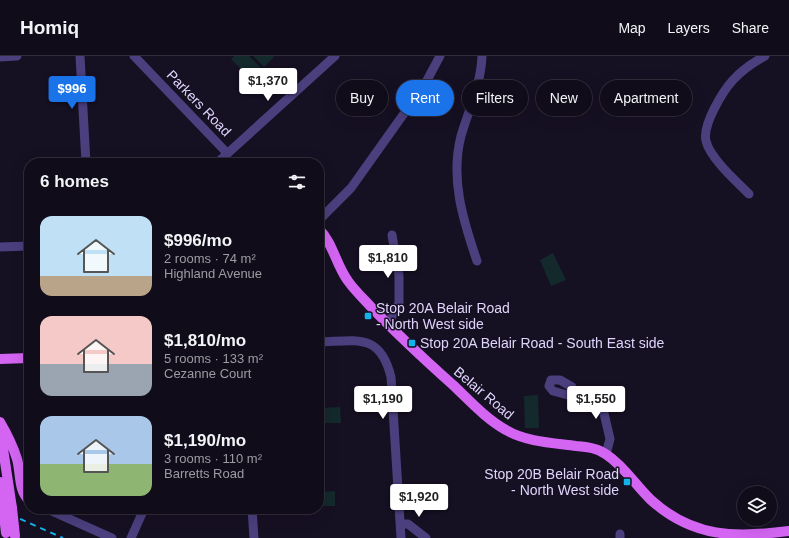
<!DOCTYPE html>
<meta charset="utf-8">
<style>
body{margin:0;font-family:Helvetica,sans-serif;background:#191523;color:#f1f3f6;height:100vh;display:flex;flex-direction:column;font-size:15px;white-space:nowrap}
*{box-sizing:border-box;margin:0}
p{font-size:13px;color:#9c9ba2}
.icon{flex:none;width:22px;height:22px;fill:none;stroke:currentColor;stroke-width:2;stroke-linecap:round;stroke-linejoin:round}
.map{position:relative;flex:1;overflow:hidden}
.side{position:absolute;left:24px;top:102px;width:300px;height:356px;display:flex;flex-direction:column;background:#100c1a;border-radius:16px;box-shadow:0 4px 16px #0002,0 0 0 1px #302c39}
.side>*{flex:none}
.hud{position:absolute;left:336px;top:24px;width:380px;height:36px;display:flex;gap:8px}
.buttons{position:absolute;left:737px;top:430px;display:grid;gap:8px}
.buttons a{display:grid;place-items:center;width:40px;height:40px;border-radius:50%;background:#100c1a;box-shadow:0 4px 16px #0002,0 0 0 1px #302c39;font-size:20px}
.price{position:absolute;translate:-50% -34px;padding:0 9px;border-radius:4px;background:#fff;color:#222;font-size:13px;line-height:26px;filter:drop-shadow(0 1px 2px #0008)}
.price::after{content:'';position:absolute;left:50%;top:24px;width:12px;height:9px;margin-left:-6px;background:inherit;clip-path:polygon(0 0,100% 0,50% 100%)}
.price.current{background:#1a73e8;color:#fff}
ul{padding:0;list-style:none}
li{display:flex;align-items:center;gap:12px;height:100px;padding:0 16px}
li span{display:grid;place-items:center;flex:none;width:112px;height:80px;border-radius:12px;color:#555}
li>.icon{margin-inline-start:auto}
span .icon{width:48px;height:48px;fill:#fffc;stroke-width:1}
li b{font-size:17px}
h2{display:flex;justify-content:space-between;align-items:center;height:48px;padding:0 16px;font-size:17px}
.chip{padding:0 14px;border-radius:18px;background:#100c1a;box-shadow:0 4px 16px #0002,0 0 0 1px #302c39;font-size:14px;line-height:36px}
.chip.current{background:#1a73e8;color:#fff}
header{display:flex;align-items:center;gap:24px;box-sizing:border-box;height:56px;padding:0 20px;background:#100c1a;border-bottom:1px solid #302c39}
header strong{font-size:19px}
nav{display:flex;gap:22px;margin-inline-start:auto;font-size:14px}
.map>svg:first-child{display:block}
</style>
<header>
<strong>Homiq</strong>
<nav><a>Map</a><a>Layers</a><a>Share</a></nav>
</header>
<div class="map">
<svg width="789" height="482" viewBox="0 0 789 482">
<rect width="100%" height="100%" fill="#161023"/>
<path fill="#14292c" d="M234 0H249L262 13 251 23 231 3Z
M253 0H273L274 1 264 11Z
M553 197 566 224 551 230 540 204Z
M538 339 539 372H525L524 340Z
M340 351 341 367H319V352Z
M335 435V450H319V436Z"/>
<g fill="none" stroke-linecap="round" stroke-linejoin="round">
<path stroke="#4b3f7e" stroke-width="9" d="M80 0 86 107
M134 0 227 97
M0 1 17 0
M217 107 335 0
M749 138C736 125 710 102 706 85 702 69 723 35 733 24 742 14 754 6 765 0
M319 164 351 132 425 28 440 0
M0 191 29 190
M477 205C463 164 450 123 461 80 469 53 481 28 482 0
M388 268 399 247V219L392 179
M319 286C356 285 380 276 391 321L401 482
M575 341 572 331 560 324H551L549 330 553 335 575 341 603 353 610 383 606 398
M47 453 112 482
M252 453 254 482
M401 468H408L426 482
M131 482 144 453
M620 482V478"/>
<path stroke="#d365f2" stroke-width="10" d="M319 173C333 187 336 209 348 225 355 235 364 243 372 252 398 279 425 304 453 329 469 344 486 363 506 374 526 386 553 387 576 390 587 391 598 392 607 399 625 411 636 430 651 444 693 482 736 482 789 475
M0 303 29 302
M0 366C7 378 13 390 17 403 21 417 18 434 29 444
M0 373 12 452
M0 426 3 451"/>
<path stroke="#13b3e9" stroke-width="2" stroke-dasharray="6 5" stroke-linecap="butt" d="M0 454 63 482"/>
<path stroke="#d365f2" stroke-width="10" d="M3 451 6 477
M12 452 15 480"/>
</g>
<g fill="#13b3e9" stroke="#161023" stroke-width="1.5">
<rect x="364" y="256" width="8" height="8" rx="2"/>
<rect x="408" y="283" width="8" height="8" rx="2"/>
<rect x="623" y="422" width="8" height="8" rx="2"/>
</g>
<g text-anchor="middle" stroke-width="3" stroke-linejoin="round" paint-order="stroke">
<g font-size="14" fill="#dfd5fc" stroke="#161023">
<text transform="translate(199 47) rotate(46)" y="5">Parkers Road</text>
<text transform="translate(484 337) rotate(40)" y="5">Belair Road</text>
</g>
<g font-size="14" fill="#dfd5fc" stroke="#161023" text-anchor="start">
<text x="376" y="257">Stop 20A Belair Road<tspan x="376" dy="16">- North West side</tspan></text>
<text x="420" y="292">Stop 20A Belair Road - South East side</text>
<text x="619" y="423" text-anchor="end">Stop 20B Belair Road<tspan x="619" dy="16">- North West side</tspan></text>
</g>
</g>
</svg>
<div class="buttons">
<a><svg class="icon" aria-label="layers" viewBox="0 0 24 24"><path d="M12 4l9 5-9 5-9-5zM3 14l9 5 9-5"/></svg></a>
</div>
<b class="price" style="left:268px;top:46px">$1,370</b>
<b class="price current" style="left:72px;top:54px">$996</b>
<b class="price" style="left:388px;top:223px">$1,810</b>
<b class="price" style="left:383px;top:364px">$1,190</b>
<b class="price" style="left:596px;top:364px">$1,550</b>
<b class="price" style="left:419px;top:462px">$1,920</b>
<div class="hud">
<a class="chip">Buy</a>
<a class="chip current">Rent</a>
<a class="chip">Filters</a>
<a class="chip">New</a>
<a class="chip">Apartment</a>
</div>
<section class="side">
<h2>6 homes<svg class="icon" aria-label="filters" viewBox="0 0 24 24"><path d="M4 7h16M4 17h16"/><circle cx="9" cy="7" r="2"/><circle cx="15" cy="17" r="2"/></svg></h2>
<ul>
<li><span style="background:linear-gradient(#bfe0f5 75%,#b9a48a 0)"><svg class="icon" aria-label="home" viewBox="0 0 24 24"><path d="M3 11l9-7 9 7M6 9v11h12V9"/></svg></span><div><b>$996/mo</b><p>2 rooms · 74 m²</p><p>Highland Avenue</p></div></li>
<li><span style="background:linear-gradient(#f6c9c9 60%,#9aa5b1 0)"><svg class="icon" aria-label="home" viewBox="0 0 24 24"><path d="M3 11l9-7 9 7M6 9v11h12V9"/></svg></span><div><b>$1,810/mo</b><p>5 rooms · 133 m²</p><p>Cezanne Court</p></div></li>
<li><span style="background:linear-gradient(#a9c7e8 60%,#8fb573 0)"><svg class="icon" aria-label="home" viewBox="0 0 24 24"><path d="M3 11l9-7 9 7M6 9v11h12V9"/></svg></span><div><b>$1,190/mo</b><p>3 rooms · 110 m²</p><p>Barretts Road</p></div></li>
</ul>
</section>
</div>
